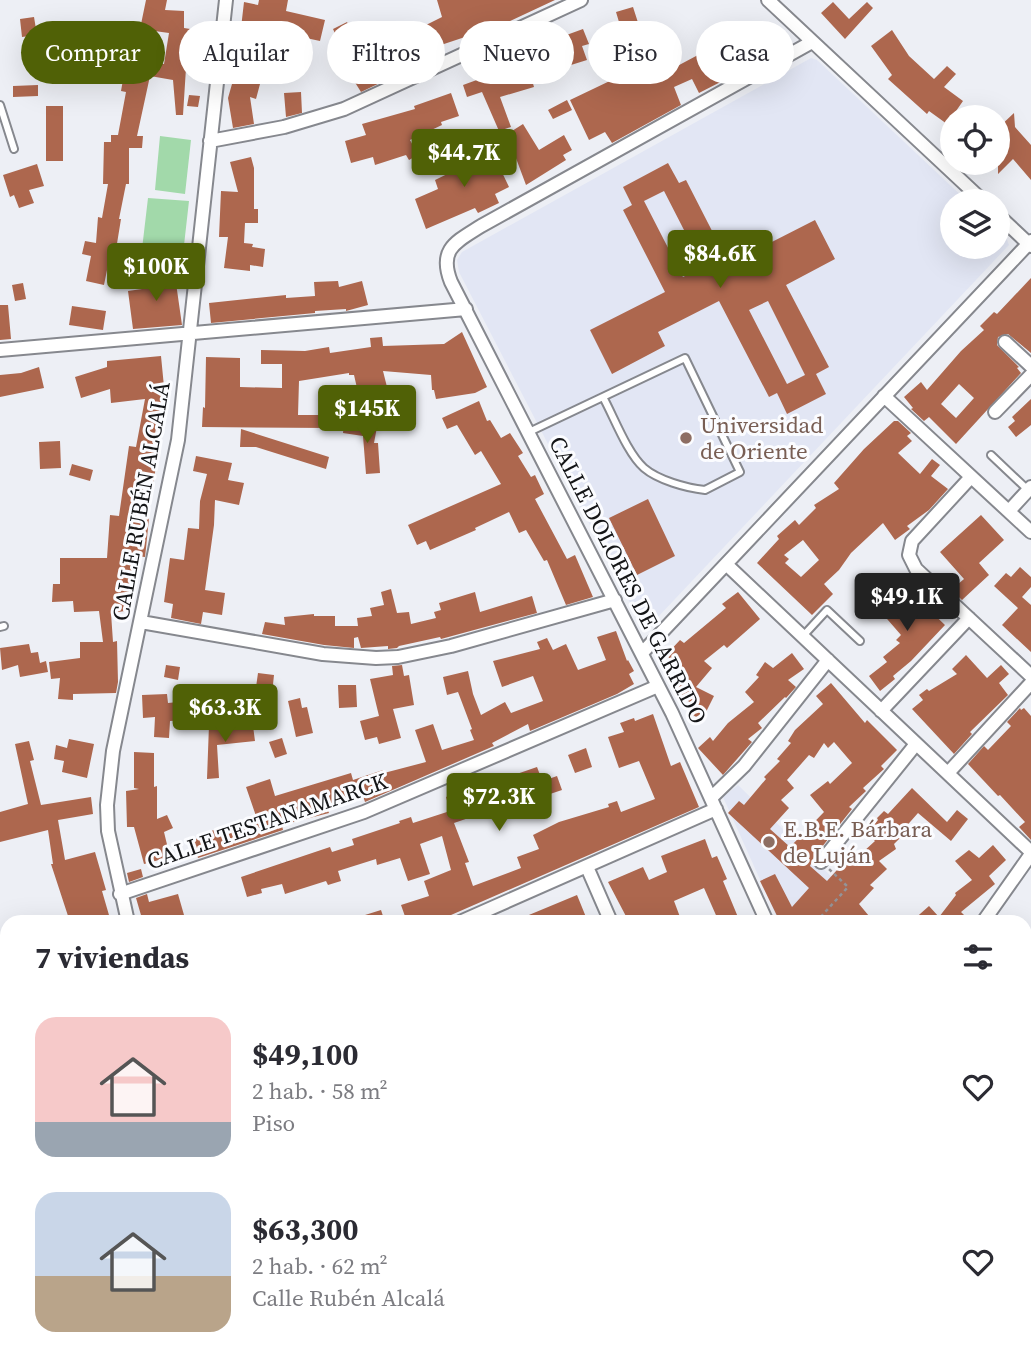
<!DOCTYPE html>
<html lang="es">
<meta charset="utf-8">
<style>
body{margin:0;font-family:"Source Serif 4",serif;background:#f7f7f7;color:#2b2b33;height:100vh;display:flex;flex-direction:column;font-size:26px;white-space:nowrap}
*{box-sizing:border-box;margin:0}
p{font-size:23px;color:#7c7c81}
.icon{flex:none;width:38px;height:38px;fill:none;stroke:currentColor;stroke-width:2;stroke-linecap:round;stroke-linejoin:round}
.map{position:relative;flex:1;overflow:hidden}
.panel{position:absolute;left:0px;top:915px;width:1032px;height:450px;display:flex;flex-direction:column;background:#fff;border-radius:21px 21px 0 0;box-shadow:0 7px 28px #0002}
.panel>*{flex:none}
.banner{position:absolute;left:21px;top:21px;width:990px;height:63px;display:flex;gap:14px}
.tools{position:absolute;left:940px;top:105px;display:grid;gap:14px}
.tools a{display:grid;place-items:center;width:70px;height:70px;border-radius:50%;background:#fff;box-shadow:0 7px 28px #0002;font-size:35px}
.price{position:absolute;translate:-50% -60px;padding:0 16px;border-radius:7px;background:#506106;color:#fff;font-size:23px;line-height:46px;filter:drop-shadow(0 2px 4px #0008)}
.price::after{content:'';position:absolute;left:50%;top:42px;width:21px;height:16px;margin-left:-10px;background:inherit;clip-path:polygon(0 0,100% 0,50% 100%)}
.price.on{background:#222;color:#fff}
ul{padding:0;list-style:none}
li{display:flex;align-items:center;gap:21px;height:175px;padding:0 35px}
li span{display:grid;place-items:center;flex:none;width:196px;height:140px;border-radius:21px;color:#555}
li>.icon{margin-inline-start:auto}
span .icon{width:84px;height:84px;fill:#fffc;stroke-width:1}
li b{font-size:30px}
h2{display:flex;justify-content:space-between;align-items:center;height:84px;padding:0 35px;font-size:30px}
.tag{padding:0 24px;border-radius:32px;background:#fff;box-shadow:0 7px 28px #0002;font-size:24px;line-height:63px}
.tag.on{background:#506106;color:#fff}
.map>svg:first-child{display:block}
</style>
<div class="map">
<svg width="1031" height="1364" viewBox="0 0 1031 1364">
<rect width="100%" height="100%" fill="#edeff5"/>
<path fill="#e2e6f4" d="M811 58 817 60 967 201H952V247H998V229L1006 237 1009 245 658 617 649 623 642 621 637 616 459 272 457 260 462 252Z
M738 785 841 886 810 922H779L723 797Z"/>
<path fill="#a2d9aa" d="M160 136 191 140 185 194 155 190Z
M148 198 189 201 183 254 142 249Z"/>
<path fill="#ad674e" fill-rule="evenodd" d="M146 0H167L165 10 184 11V28L209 32 204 71 186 68 183 115H176L173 80 150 76 137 136H143L142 148H129V184H126L119 219H121L114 262 109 260 104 285 86 281 91 256 82 254 85 241 96 243 98 217 102 218 108 184H103L104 142H111V135H118L126 92 121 91 124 74 132 75 134 60 164 64 169 33 140 29Z
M259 0H288L286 11 325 20 320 41 250 26 248 55 238 54 244 2 258 5Z
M437 0H555L508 22 470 33 471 35 441 45 442 48 425 57 412 32 442 17Z
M833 2 849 19 867 2 873 8 845 39 821 13Z
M633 7 642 35 625 42 616 12Z
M34 17 37 35 22 37 20 19Z
M347 22 368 66 392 51 405 71 361 92 351 76 354 74 333 29Z
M583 29 589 44 582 46 587 60 571 65 568 57 529 70 534 87 500 97 511 127 499 131 482 92 467 97 463 85 507 69 503 54 522 48 523 54 562 40 561 37Z
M892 30 909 56 934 79 947 66 956 74 944 87 963 101 947 124 929 111 927 114 888 79 892 75 871 46Z
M633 40 644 60 657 52 668 71 726 40 740 72 699 93 692 79 674 87 681 105 612 143 605 132 589 140 570 100 616 78 613 72 632 62 624 44Z
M234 77 260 84 256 99 250 97 254 124 233 128 228 98Z
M38 85V96L13 97V86Z
M301 92 302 113 286 117 284 93Z
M451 93 459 116 441 122 442 125 410 140 418 155 409 160 406 155 375 165 373 157 351 163 345 141 366 135 362 124 415 109 414 106Z
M189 95 200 96 198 107 187 106Z
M567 100 572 110 553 119 548 110Z
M46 106H63V161H46Z
M1014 113 1015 127 1031 145V180L1013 159 998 174V128Z
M523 124 539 150 564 135 572 150 563 155 566 160 526 185 507 134Z
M487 141 509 187 495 194 499 203 478 213 475 208 426 229 415 199 438 189 435 180 476 160 470 149Z
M251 157 254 168V209H258V223H245L244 243 253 244 252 247 265 249 263 267 250 265V271L224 268 228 237H219L221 191 238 192 230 162Z
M668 163 679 183 686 180 729 264 815 220 835 259 786 285 829 367 816 374 826 394 787 414 777 393 769 397 719 301 658 332 665 346 612 374 590 330 665 292 623 210 632 205 623 187ZM664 191 703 267 683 277 644 201ZM768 301 805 375 787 384 749 310Z
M37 164 44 186 29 190 34 203 19 208 14 195 10 197 3 175Z
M174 269 182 325 133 329 128 291 156 287 154 272Z
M1031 278V353L1008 334 998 337 997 345 1019 367 1017 368 1021 373 956 444 929 417 924 421 911 409 913 408 904 397 921 382 927 390 961 351 984 330 980 326 994 312 997 314ZM959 384 974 398 956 418 941 404Z
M338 281 339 287 362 281 368 305 346 311V309L315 311V313L211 323 209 303 286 295V298L315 296 314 282Z
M23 283 26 299 15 301 12 285Z
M0 305H8L11 339 0 340Z
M72 306 106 311 103 330 69 325Z
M462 332 487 387 475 393 436 399 434 390H432L431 375 383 371 387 387 373 390 375 398 360 401 354 375H349V373L299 381 298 415H329V428L202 427 203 407 205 408 206 357 240 358V387L282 388V364H261V350L305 351 329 347 330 353 371 347 370 338 382 337 383 346 444 344Z
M161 356 165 397H162L152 449 159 450 153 484 144 482 139 517 149 518 146 548 145 557 136 556 129 598H131L132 610 111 613 113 642 117 641 118 682 116 693 73 694V700L58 699 60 678 51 679 49 662 80 658V642H103L99 611 74 612 73 601 52 602 53 584H60V558H107L110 515 119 516 129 446 136 447 145 399 111 403 110 389 81 398 75 377 107 367V361Z
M39 367 44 388 0 397V375L21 373Z
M1031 399V425L1016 437 1008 427 1015 421 1012 417Z
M479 401 487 421 490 420 501 438 510 433 523 453 518 456 531 477 535 475 544 494 535 499 567 559 575 555 593 597 566 605 547 560 544 561 526 530 519 533 509 512 475 528 476 530 430 550 426 541 417 545 408 525 501 484 481 451 475 455 457 425 447 429 442 418Z
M894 421H898L911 433 907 436 912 441 898 453 920 474 932 459 940 465 931 476 948 489 929 510 907 526 910 529 895 540 883 523 851 553 839 570 824 584 833 594 812 615 757 563 779 539 777 536 795 520 799 525 816 508 814 505 839 489 834 483 864 449ZM803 540 819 560 801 577 785 563 789 559 784 555Z
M344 423 377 427 374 443H378L380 473 366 474 363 436 343 433Z
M241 429 329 457 326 469 256 447H240Z
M60 441 61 468 40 469 39 442Z
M196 456 232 463 228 480 244 483 239 505 215 500 214 525 205 590 225 593 222 615 203 612 201 624 171 618 173 604 164 602 170 558 184 560 188 528 199 529 200 501 207 474 193 471Z
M72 464 93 470 90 481 69 475Z
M648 499 675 556 637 575 609 518Z
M981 515 1004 540 979 563 989 575 962 600 951 590 964 579 940 552Z
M1020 567 1031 577V587L1022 597 1031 605V652L1002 625 1018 608 994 586 1006 573 1011 577Z
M914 583 926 598 921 602 945 625 911 661 893 676 895 679 880 691 869 676 887 662 883 657 900 643 896 640 901 635 881 612Z
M391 589 397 613 409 612 411 624 436 618 434 612 441 610 439 603 475 592 480 612 532 596 537 613 441 639 440 637 399 646 397 648 388 649V646L361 648 358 637 354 638V648L324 645 262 634 265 622 285 625 284 617 314 614V616H335V626H358L357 618 372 616 370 608 384 605 381 592Z
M738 592 760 619 727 648 724 645 704 661 712 668 696 687 714 696 702 720 689 713 693 705 676 691 679 688 670 680 680 668 666 655 680 640 684 643 726 608 722 604Z
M616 631 627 661 628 660 634 671 629 674 634 684 617 694 530 731 528 724 492 743 494 746 365 802 362 793 326 805 329 813 282 825 283 830 198 858 192 840 212 834 211 831 256 816 246 787 270 779 275 796 351 773 353 780 383 770 384 773 426 762 415 730 433 724 442 750 474 740 470 730 472 729 458 692 447 695 443 677 468 671 473 694 481 715 505 702 511 713 543 701 533 676 502 687 493 661 540 649 537 642 547 638 553 650 566 644 578 670 606 660 597 637Z
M29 644 31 653 38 652 40 663 46 661 48 672 20 677 18 665 2 670 0 648Z
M792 653 804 669 788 680 796 687 786 698 785 697 758 723 762 728 748 739 752 742 723 775 698 748 710 737 713 741 728 723 754 702 745 692 759 677 756 675 765 662 773 668Z
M966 655 987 678 1001 665 1009 674 999 683 1008 695 970 732 972 734 954 754 912 709 923 700 919 695 927 689 929 691 957 674 952 669Z
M166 665 180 667 178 680 164 677Z
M402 665 404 676 409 675 414 705 393 709 401 738 379 744 377 737 365 740 360 721 379 716 370 679 393 675 392 666Z
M258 673 274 675 271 703 254 701Z
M831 683 865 723 867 720 897 750 881 766 884 769 863 788 866 791 849 807 852 809 814 857 810 866 827 881 846 860 850 864 875 841 866 833 878 820 877 818 884 811 888 814 912 788 947 822 957 810 968 819 951 841 918 813 903 830 906 832 894 844 896 849 879 861 887 869 870 885 874 888 859 904 874 922H780L760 881 775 874 792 907 809 888 728 813 739 801 744 805 766 779 764 777 780 761 777 759 791 743 788 741 795 730 823 704 816 696ZM834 742 852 763 830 784 828 781 810 795 824 812 790 847 770 829 789 808 781 800 794 788 787 780 809 755 814 758 824 743 828 748Z
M338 685H356L357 707 339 708Z
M167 694 168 703 188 701 189 720 170 721 169 738 154 737 155 717 143 718 142 695Z
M300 698 302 708 307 707 313 733 296 737 288 701Z
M1020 708 1021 710 1024 708 1031 716V840L1019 827 1025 822 1000 795 998 796 968 764 984 746 988 750 1011 726 1007 722Z
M653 714 671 766 680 762 699 807 435 922H407L401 905 429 896 424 881 451 870 442 836 420 844 430 874 408 881 400 858 377 865 376 859 338 871 341 881 328 885 326 881 285 894 282 884 261 889 262 893 247 897 241 877 330 847 332 852 354 845 352 839 400 823 399 821 411 817 413 823 450 811 446 797 495 778 496 781 537 767 545 788 505 802 507 808 494 814 492 810 454 823 469 862 465 863 473 886 521 868 517 857 539 849 533 835 559 822 609 807 608 804 617 801 621 812 655 799 639 761 619 768 608 737 624 732 620 723 634 718 635 721Z
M209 725H226V729L253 726 255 741 217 745 219 778 207 779Z
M282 738 287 754 275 758 269 742Z
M69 739 94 744 87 778 62 772 64 761 54 759 56 745 67 748Z
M29 741 34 760 30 761 41 805 91 797 93 814 58 820 65 860 95 852 106 890 102 891 111 922H70L51 864H53L48 830 0 842V812L28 804 15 744Z
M586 748 592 767 575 773 568 755Z
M134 752 154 753V787L157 786V819L167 815 173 828 164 832 170 857 144 864 134 827H127L126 791 139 789 134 788Z
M557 776 562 790 547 795 543 781Z
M705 839 712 858 717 856 727 879 723 881 740 922H719L704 888 674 901 680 917 673 920 674 922H629L608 882 643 867 649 880 667 872 661 856Z
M993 845 1006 860 989 876 995 884 961 912 965 916 960 922H911L929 906 939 917 956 895 955 893 972 880 955 861 969 850 979 858Z
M141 869 143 877 129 882 127 873Z
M147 894 149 902 178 894 186 922H143L136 898Z
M577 895 588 922H512Z
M381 910 385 922H350L349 920Z"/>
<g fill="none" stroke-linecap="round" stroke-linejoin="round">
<defs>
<path id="service" d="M0 105 14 149
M529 432 685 358 740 472 705 490C686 488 658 480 644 468 627 453 614 417 603 397
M991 455 1028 490
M0 627 4 626
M803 636 827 610 860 641"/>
<path id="minor" d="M768 0 983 201
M210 141 284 127 344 109 581 0
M998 215 1031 246
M1005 342 1031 366
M0 350 466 309
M884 396 1031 532
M995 412 1031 375
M971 477 912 541 909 555 916 569 1031 676
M1009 511 1031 487
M726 564 1031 852
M141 622 323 654 376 658 398 657 451 646 615 600
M642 653 1031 241
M881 711 969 618
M948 773 1031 683
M711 798 744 766 828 660
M821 862 916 744
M587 867 611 922
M120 894 364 812 658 686
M128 922 108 831 107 805 113 751 178 440 226 0
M460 922 716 809
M767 922 672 713 451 282C438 249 456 242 481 226L812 42
M983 922 1031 854
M0 1169 7 1168
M253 1358 254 1364
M383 1358 386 1364
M502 1358 505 1364
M653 1358 655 1364
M667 1364 671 1358"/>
</defs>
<use href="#service" stroke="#86888e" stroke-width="10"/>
<use href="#minor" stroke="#86888e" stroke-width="16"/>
<path stroke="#939499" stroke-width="2.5" stroke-dasharray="3.5 3.5" stroke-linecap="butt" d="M816 922 848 887 829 869
M1026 952 1031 966
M1031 1013V1020"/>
<use href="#service" stroke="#fff" stroke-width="6"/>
<use href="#minor" stroke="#fff" stroke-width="12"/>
</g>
<g fill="#8d6e63" stroke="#fbfcff" stroke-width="2.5">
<circle cx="686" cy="438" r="7"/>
<circle cx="769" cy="842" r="7"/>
</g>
<g text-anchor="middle" stroke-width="6" stroke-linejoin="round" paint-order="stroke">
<g font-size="23" fill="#785e54" stroke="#fbfcff" text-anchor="start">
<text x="700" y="433">Universidad<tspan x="700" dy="26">de Oriente</tspan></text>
<text x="783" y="837">E.B.E. Bárbara<tspan x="783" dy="26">de Luján</tspan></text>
</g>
<g font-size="23" fill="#141517" stroke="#fbfcff">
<text transform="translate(141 501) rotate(-80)" y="8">CALLE RUBÉN ALCALÁ</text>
<text transform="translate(628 580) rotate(63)" y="8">CALLE DOLORES DE GARRIDO</text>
<text transform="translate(267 821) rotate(-19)" y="8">CALLE TESTANAMARCK</text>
</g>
</g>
</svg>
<div class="tools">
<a><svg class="icon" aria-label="locate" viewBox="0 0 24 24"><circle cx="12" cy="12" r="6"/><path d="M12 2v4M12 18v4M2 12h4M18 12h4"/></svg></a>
<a><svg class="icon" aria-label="layers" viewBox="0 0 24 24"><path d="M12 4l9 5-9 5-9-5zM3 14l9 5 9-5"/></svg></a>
</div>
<b class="price" style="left:464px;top:189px">$44.7K</b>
<b class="price" style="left:720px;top:290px">$84.6K</b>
<b class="price" style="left:156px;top:303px">$100K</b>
<b class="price" style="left:367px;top:445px">$145K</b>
<b class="price on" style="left:907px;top:633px">$49.1K</b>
<b class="price" style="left:225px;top:744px">$63.3K</b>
<b class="price" style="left:499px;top:833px">$72.3K</b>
<div class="banner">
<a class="tag on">Comprar</a>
<a class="tag">Alquilar</a>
<a class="tag">Filtros</a>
<a class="tag">Nuevo</a>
<a class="tag">Piso</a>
<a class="tag">Casa</a>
</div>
<section class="panel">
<h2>7 viviendas<svg class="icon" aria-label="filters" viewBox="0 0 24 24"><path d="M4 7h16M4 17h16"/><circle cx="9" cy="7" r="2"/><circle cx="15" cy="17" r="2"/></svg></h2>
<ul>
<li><span style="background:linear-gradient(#f6c9c9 75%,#9aa5b1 0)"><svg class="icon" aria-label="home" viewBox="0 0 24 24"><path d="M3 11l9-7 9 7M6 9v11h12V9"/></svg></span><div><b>$49,100</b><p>2 hab. · 58 m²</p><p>Piso</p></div><svg class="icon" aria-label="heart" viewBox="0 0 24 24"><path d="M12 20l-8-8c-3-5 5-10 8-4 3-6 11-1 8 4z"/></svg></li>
<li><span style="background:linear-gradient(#c9d6e8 60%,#b9a48a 0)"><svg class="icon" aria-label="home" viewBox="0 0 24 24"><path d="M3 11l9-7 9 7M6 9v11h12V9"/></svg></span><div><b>$63,300</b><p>2 hab. · 62 m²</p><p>Calle Rubén Alcalá</p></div><svg class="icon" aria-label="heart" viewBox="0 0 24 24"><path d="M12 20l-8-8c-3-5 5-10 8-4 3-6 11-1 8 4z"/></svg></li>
</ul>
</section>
</div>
